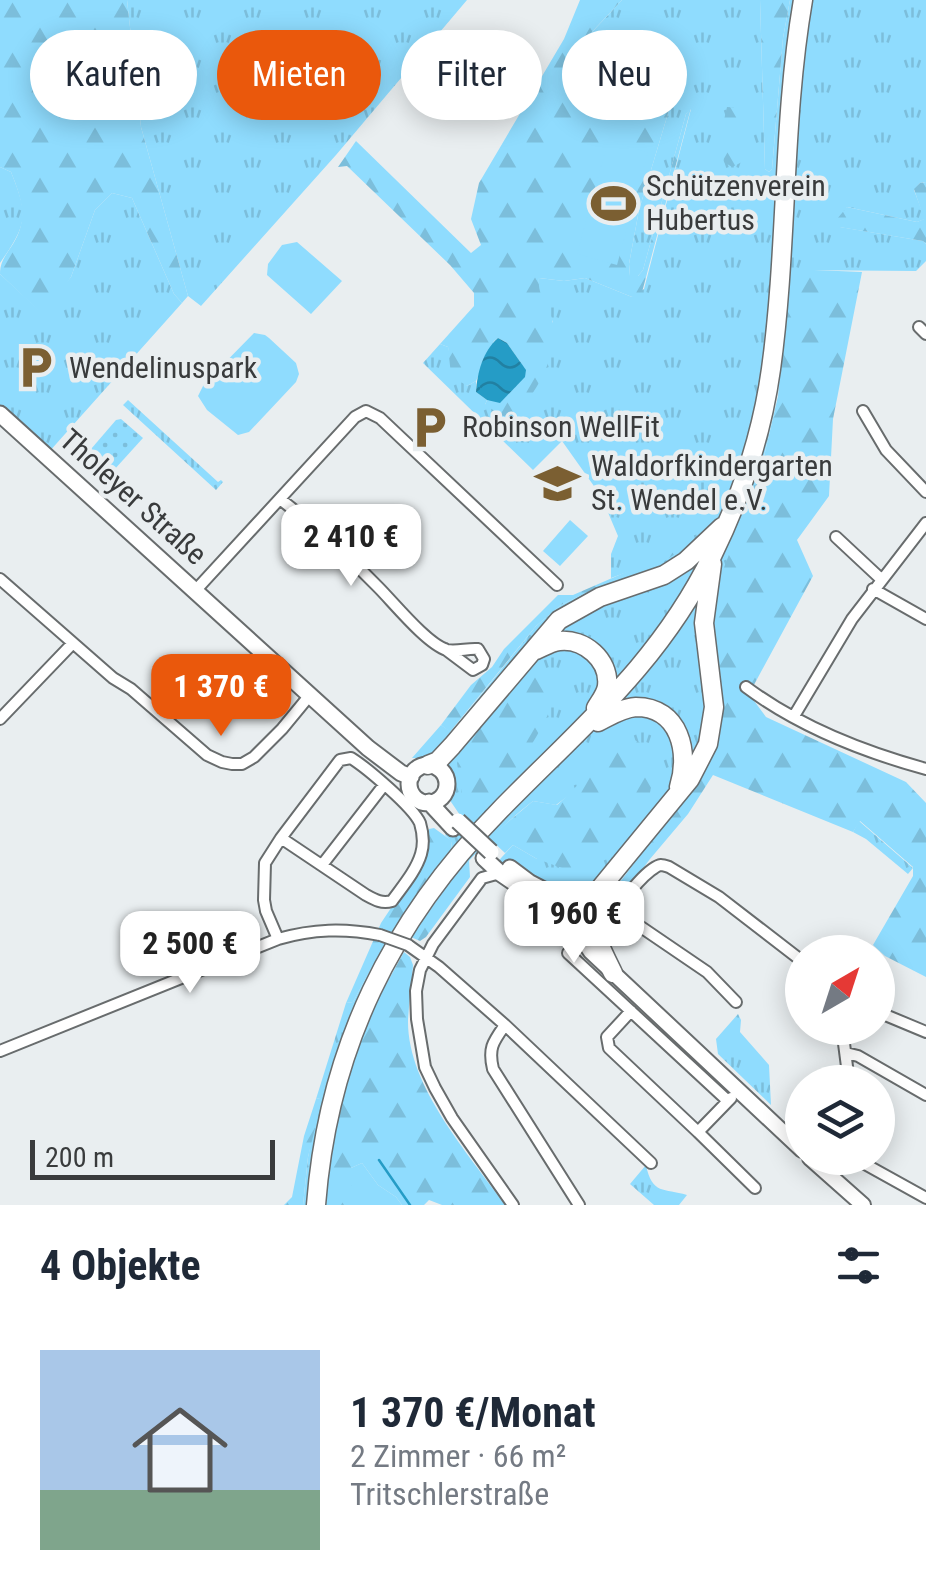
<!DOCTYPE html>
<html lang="de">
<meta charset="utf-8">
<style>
body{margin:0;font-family:"Roboto Condensed",sans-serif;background:#f2f2f3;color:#1f2937;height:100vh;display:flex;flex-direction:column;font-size:38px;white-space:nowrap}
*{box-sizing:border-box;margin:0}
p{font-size:32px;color:#747a83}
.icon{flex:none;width:55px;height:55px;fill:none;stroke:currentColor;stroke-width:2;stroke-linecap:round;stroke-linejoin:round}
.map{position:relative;height:1205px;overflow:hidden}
.details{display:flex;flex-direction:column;background:#fff;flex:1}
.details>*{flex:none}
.guide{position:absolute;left:30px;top:30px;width:868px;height:90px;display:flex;gap:20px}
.needle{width:65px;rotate:39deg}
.buttons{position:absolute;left:785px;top:935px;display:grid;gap:20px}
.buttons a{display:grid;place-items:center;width:110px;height:110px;border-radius:50%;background:#fff;box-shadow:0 5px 25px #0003;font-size:50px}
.scale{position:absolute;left:30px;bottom:25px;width:245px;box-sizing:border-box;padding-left:10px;border:5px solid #393b3c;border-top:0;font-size:28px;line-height:35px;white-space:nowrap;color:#393b3c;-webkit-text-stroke:8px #e9eef0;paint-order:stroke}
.price{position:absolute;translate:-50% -85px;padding:0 22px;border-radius:20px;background:#fff;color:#222;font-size:32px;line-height:65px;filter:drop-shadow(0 2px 5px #0008)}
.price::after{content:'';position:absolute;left:50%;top:60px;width:30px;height:22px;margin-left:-15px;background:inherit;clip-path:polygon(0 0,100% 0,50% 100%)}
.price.active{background:#ea580c;color:#fff}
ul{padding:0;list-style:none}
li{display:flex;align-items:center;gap:30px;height:250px;padding:0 40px}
li span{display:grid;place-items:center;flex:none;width:280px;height:200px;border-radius:0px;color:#555}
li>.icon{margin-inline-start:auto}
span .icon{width:120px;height:120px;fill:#fffc;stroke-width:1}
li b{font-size:42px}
h2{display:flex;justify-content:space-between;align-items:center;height:120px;padding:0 40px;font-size:42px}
.pill{padding:0 35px;border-radius:45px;background:#fff;box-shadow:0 5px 25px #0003;font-size:35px;line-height:90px}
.pill.active{background:#ea580c;color:#fff}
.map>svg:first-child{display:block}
</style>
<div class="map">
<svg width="926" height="1205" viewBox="0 0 926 1205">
<defs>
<pattern id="grass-tufts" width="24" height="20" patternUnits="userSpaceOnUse" patternTransform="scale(2.5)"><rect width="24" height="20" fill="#8fdcfe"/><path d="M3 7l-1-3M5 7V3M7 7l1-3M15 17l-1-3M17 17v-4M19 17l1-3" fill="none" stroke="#7cbedb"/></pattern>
<pattern id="forest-firs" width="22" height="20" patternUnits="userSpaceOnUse" patternTransform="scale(2.5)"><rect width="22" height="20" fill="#8fdcfe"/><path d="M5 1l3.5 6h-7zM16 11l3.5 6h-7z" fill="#7cbedb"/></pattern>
<pattern id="park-dots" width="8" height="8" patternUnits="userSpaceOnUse" patternTransform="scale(2.5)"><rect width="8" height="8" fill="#8fdcfe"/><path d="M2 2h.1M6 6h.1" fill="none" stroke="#7cbedb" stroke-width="1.8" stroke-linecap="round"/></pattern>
<pattern id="water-waves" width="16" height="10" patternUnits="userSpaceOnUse" patternTransform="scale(2.5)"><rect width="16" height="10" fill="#259cc6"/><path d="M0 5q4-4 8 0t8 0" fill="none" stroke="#2180a2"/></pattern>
</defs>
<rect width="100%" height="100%" fill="#e9eef0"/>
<path fill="url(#grass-tufts)" d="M127 0H467L336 155 201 306 188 296 141 127Z
M622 0H760L765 169 769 172 772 169 783 38 790 0H926V182L920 183 914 190 925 219 917 222 847 207 840 227 923 241 926 244V261L916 271 790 270C784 347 777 423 752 497L704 770 617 885 613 908 582 949 491 869 513 845 537 859 572 793 556 805 533 801C462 857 414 923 375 1005 367 1023 362 1044 356 1063 340 1110 329 1156 326 1205H303L308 1157 320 1098 316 1099 346 1003 353 1002C381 948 414 899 451 851L452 842 445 835 462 818 449 799 450 777 441 764 430 758H412L441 725 451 732 536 626 561 605 592 590 651 570 672 553 652 563 611 578V554L618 536 601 496 562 441 533 470 423 363 440 344 448 347 451 359 467 386 476 381V392L487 400 485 405 553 322 537 291 539 278 564 281 585 278 632 297 644 289 691 109 686 114 643 270 638 276H630L629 264 639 210 675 90 687 77 587 35 593 31Z
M0 167 11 172C29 216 27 224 0 263Z
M112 193 132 198 174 294 182 303 40 462 0 426V274L41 312 71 277 95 210Z
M128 400 218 482 221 480 223 482 216 490 123 405Z
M859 821 913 868 908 874 866 839 853 832Z
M738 1014 741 1020 740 1032 769 1065 771 1105 718 1054 716 1039Z
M362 1163 378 1185 396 1197 402 1205H351V1168Z
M646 1165C652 1195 664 1188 687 1195L679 1205H654L630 1184Z"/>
<path fill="url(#forest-firs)" d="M0 0H127L141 127 188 296 182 303 174 294 132 198 112 193 95 210 71 277 49 309 41 313 0 274C0 261 6 255 13 244 29 219 21 197 11 172L0 167Z
M580 0H622L589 35 700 58 703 74 687 77 675 90 639 210 629 264 630 276H638L643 270 686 114 691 108 641 296 632 297 585 278 564 281 539 278C537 299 551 306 553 324 558 357 536 391 517 415L503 416 485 405 487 400 500 403 525 377 526 370 507 343 498 338 494 341 476 381 467 386 451 375 448 347 440 344 474 306V293L450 265 347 166 338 167 356 141 471 253 481 245 471 219 479 183 564 39Z
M760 0H790L783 38 772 169 769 172 765 169Z
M727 107 742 108V162L732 167 724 162 720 137Z
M926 182V244L923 241 839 227 837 219 847 207 917 222 924 219 914 189 920 183Z
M790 269 862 272 833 419 829 496 797 540 813 576 749 694 766 717 906 782 926 803V977L885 956 873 945 913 876V867L860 821 853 832 713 775 688 814 650 859 613 908 617 886 704 770 715 591 760 474 778 396Z
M672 552 675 554 651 570 592 590 561 605 536 626 450 732 441 725 471 685 492 667 504 649 558 595H573Z
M544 667 561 674C553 725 507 781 476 822L465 814 457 763 470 738 527 670Z
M632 739 647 746 653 776 647 809 598 865 576 873 537 859 513 845 505 853 489 838 533 801 557 805C583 783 601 753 632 739Z
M434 828 452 841 451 851C414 899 381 948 353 1002L346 1003 381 923 421 863 429 829Z
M469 860 470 877 426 937 420 941 411 937 452 879Z
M404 952 410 957 413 965C412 983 409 1001 408 1020 407 1086 468 1153 505 1205H442L429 1200 424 1205H402L396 1197 378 1185 362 1163 351 1168V1205H326C330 1138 346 1069 374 1008 383 989 394 970 404 952Z
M320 1098 322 1100 308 1157 303 1205H284L292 1197 304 1136 316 1099Z"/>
<path fill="url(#park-dots)" d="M121 419 143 438 104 481 88 466 85 456 116 420Z"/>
<path fill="#8fdcfe" d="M608 141 648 152 617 265 577 254Z
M297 242 342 281 311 314 267 275 268 264 282 245Z
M254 333 265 335 269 338 296 363 299 374 296 382 249 432 238 435 207 410 198 396 204 384Z
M570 520 588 536 560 566 543 551Z"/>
<path fill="url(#water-waves)" d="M498 338 507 343 526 370 525 377 500 403 487 400 476 392C477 373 483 351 498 338Z"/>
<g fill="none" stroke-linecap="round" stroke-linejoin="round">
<path stroke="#259cc6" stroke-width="2.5" d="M379 1160 410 1205"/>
<defs>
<path id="street" d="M919 327 926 334
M863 411 886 450 926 492
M280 499C315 526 348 556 378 587 394 603 427 644 447 650 457 652 468 648 478 649L484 659 482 665 473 670 445 649
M836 537 881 579
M0 579 113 678 131 689 207 755 222 762 232 764H242L254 757 282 729 310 695
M873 589 926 619
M195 591 355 417 366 411 380 418 557 585
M746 687C798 726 864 752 926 769
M794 716 852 619 926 523
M0 719 72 644
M322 865 384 785
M500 873 482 878 433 944 420 970 416 991 417 1019 425 1067 435 1088 452 1118 513 1205
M278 939 266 911 264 900 265 863 281 838 340 760 351 758C367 768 413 807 420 823 423 833 424 844 421 854 416 871 402 887 392 901 382 904 375 900 366 895L281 838
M408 945 439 967 505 1025 651 1163
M568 953 728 1101
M736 1002 707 972 638 925C632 920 623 915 623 907 622 897 651 866 661 865 663 865 666 866 669 867L719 897 802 961
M631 1011 607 1037 609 1048 698 1132
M878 1012 926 1032
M505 1025C493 1042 488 1048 493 1069L579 1205
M842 1028 849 1082
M0 1051 278 939C313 929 344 928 380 935
M846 1053 858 1056 926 1095
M731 1098 698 1132 755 1188
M854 1158 926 1198"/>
<path id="secondary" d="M574 927 591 952 802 1150
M810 1158 863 1205"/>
<path id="primary" d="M0 414 368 748 401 773 411 777
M409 784a19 19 0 1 1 38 0a19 19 0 1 1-38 0Z
M429 802 453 828
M484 858 500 873 538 899 546 908
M510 868 530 883 553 895
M546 910a19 19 0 1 1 38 0a19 19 0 1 1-38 0Z"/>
<path id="highway" d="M536 650C543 647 551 642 559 641 584 638 610 660 607 686 606 694 600 701 596 708
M598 722C610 716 622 708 636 707 680 707 690 753 679 787
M428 765 438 761 452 746 559 620 600 597 664 575 686 561 722 527
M609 885C589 928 593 932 613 973
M584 908 690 779 708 744 714 707 704 623 712 564
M316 1205C328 1049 391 921 500 810 582 726 659 664 712 556 741 497 762 434 771 369 788 246 782 122 803 0"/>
</defs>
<use href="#street" stroke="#686c6d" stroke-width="14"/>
<use href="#secondary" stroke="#686c6d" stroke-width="18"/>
<use href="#primary" stroke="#686c6d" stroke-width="19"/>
<use href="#highway" stroke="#686c6d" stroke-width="21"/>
<use href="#street" stroke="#fff" stroke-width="10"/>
<use href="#secondary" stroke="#fff" stroke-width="14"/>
<use href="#primary" stroke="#fff" stroke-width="15"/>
<use href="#highway" stroke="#fff" stroke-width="18"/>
<defs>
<path id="street-bridge" d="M380 935 408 945"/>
<path id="primary-bridge" d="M458 821 491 852"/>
</defs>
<use href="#street-bridge" stroke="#686c6d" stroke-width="14" stroke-linecap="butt"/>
<use href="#primary-bridge" stroke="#686c6d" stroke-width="19" stroke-linecap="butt"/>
<use href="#street-bridge" stroke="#fff" stroke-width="10"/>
<use href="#primary-bridge" stroke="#fff" stroke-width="15"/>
</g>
<defs>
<symbol id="stadium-bare" viewBox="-9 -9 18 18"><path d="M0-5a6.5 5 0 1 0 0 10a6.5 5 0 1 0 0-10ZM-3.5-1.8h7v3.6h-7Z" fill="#7b5f32" stroke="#e9eef0" stroke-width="2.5" paint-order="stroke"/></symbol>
<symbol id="parking-bare" viewBox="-9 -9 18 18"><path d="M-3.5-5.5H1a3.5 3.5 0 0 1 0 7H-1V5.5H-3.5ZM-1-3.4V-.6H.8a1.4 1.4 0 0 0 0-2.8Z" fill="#7b5f32" stroke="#e9eef0" stroke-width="2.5" paint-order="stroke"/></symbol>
<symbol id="school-bare" viewBox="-9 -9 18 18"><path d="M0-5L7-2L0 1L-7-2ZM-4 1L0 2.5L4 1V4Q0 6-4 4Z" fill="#7b5f32" stroke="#e9eef0" stroke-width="2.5" paint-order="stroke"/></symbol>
</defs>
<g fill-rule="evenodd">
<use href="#stadium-bare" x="582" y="172" width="63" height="63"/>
<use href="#parking-bare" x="4" y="336" width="63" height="63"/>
<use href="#parking-bare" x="398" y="396" width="63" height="63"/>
<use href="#school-bare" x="526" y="452" width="63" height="63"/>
</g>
<g text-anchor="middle" stroke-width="9" stroke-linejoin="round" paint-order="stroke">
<g font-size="30" fill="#393b3c" stroke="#e9eef0" text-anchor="start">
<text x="646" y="196">Schützenverein<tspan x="646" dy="34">Hubertus</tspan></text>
<text x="69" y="378">Wendelinuspark</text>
<text x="462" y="437">Robinson WellFit</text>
<text x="591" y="476">Waldorfkindergarten<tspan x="591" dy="34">St. Wendel e.V.</tspan></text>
</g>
<g font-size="30" fill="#393b3c" stroke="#e9eef0">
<text transform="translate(133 497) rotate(42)" y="10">Tholeyer Straße</text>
</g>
</g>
</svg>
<div class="buttons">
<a><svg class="needle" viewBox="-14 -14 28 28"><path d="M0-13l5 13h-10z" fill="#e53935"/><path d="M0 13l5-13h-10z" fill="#747a83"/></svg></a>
<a><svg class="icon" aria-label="layers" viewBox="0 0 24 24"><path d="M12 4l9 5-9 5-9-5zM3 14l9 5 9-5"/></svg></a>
</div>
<div class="scale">200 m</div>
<b class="price" style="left:351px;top:589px">2 410 €</b>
<b class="price active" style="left:221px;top:739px">1 370 €</b>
<b class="price" style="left:574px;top:966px">1 960 €</b>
<b class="price" style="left:190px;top:996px">2 500 €</b>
<div class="guide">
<a class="pill">Kaufen</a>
<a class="pill active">Mieten</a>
<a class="pill">Filter</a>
<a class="pill">Neu</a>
</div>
</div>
<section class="details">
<h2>4 Objekte<svg class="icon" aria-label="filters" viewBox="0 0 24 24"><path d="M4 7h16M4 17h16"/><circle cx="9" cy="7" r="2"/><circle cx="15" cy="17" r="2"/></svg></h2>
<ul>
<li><span style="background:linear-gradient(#a9c7e8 70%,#7fa58c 0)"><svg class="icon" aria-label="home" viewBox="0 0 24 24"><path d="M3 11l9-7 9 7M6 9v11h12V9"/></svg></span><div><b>1 370 €/Monat</b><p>2 Zimmer · 66 m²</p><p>Tritschlerstraße</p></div></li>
</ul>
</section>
